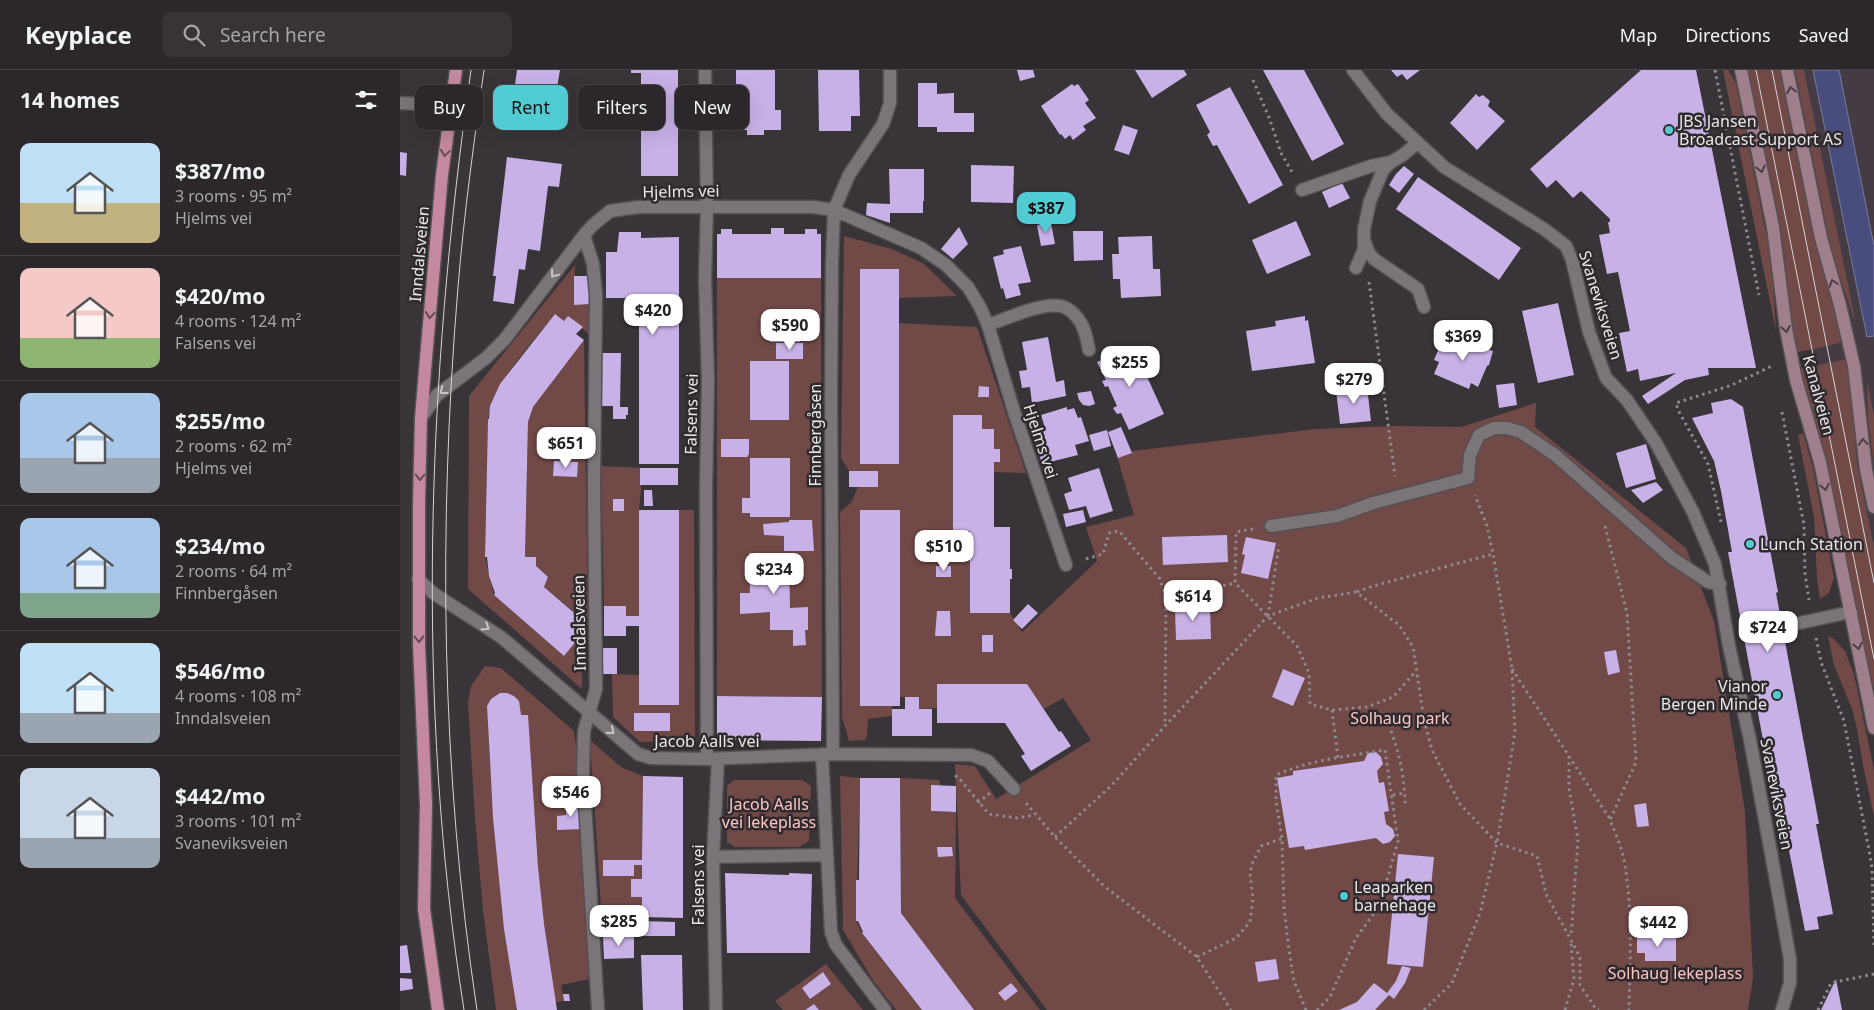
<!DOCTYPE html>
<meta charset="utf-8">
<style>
body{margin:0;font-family:"Noto Sans",sans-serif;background:#373336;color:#f1f3f6;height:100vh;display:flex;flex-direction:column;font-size:19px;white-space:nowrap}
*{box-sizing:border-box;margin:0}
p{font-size:16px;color:#a6a5a8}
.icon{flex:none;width:28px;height:28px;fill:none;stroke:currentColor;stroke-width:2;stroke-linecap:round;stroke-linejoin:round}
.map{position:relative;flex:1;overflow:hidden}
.details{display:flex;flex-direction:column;background:#2b272a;width:400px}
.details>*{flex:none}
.banner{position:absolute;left:15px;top:15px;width:475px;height:45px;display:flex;gap:10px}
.price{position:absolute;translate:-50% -42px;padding:0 11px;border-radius:10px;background:#fff;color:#222;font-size:16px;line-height:32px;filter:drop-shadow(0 1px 2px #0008)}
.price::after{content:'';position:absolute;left:50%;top:30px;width:15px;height:11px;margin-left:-8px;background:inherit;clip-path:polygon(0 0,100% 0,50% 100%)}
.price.current{background:#51ccd3;color:#111}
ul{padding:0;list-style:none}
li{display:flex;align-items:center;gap:15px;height:125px;padding:0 20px}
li+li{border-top:1px solid #474447}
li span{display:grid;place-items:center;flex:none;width:140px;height:100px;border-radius:10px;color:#555}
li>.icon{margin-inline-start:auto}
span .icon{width:60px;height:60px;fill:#fffc;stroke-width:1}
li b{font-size:21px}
h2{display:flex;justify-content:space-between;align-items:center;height:60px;padding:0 20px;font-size:21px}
.chip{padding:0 18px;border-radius:10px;background:#2b272a;box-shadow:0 5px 20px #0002,0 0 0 1px #474447;font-size:18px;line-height:45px}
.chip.current{background:#51ccd3;color:#111}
header{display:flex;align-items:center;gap:30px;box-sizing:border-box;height:70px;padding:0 25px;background:#2b272a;border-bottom:1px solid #474447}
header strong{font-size:24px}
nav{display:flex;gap:28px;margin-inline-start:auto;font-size:18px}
.search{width:350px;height:45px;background:#373336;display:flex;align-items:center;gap:12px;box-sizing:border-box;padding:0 18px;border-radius:10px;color:#a6a5a8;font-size:19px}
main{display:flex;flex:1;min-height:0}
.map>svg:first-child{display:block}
</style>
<header>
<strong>Keyplace</strong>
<div class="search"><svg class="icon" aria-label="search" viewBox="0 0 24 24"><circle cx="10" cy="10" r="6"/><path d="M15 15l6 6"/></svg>Search here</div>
<nav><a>Map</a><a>Directions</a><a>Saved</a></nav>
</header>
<main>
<section class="details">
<h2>14 homes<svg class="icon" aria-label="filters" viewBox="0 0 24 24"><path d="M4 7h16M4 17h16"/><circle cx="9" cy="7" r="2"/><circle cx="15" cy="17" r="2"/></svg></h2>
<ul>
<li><span style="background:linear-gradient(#bfe0f5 60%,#c2b280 0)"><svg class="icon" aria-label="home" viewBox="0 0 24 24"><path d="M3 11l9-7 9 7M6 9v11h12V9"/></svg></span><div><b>$387/mo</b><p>3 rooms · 95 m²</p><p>Hjelms vei</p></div></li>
<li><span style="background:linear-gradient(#f6c9c9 70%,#8fb573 0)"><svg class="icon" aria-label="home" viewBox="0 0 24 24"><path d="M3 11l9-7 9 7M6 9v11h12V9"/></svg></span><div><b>$420/mo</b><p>4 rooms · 124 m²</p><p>Falsens vei</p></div></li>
<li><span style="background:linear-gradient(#a9c7e8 65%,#9aa5b1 0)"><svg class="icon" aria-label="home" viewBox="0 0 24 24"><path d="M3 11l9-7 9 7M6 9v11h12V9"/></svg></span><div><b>$255/mo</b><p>2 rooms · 62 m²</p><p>Hjelms vei</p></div></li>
<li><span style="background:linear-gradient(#a9c7e8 75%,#7fa58c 0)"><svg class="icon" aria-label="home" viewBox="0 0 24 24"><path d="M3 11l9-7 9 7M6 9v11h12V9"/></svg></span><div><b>$234/mo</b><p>2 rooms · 64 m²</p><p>Finnbergåsen</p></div></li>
<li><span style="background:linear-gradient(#bfe0f5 70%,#9aa5b1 0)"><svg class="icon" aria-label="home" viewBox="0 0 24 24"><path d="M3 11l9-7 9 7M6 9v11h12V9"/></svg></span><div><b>$546/mo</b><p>4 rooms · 108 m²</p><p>Inndalsveien</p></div></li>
<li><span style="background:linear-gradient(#c9d6e8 70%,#9aa5b1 0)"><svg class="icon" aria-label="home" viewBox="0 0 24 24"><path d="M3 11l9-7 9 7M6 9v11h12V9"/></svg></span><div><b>$442/mo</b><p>3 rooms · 101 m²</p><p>Svaneviksveien</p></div></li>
</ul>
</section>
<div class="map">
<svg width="1474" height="940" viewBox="0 0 1474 940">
<rect width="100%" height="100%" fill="#393438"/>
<path fill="#453b44" d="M1357 0H1474V606L1444 455Z"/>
<path fill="#714947" d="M1323 0H1328L1336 13 1369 178 1373 213 1376 261Z
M1348 0H1380L1415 174 1438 244 1444 272 1394 283 1390 253 1384 182Z
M1395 0H1404L1456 254 1432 184Z
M444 166 492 179 524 194 557 226 499 228V199H460V394H499V253L577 257 626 403 594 402V392H600V379H594L582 359V345H554L553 461H570V543H610L622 562 697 491 686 457 734 445 716 383 915 359 997 356 1061 357 1136 333 1135 357 1286 478 1314 551 1345 741 1353 908 1348 940H647L561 825 555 694 575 696 596 729 691 670 663 628 644 639 626 614H538L537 638 519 639V627H500V636H492V646L468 649 467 665 465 670 449 671 442 647 440 442 451 433 458 417H449V401L441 388Z
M175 195 174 235 191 234V266L168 246 164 251 155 244C131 275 95 310 88 349L85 487 94 525 164 586 182 564 172 555 179 546 144 517 148 507 136 496V487H125L128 352 133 337 184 270 188 554 182 564V619L68 519 69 326Z
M317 208H421L422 627 317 626Z
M1448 289 1457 394 1474 477V624L1427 397 1398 299Z
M1467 310 1474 346V396L1468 348Z
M1403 363 1413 398 1434 508 1429 523 1420 529 1417 509 1414 447 1398 365Z
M201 396 243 398 239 440V546H226V536H204Z
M279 440H294L295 671 240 672 213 647 212 604 239 605V635H279Z
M1428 566 1434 569 1445 581 1454 604 1474 700V747L1463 695 1457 659 1452 639 1434 595Z
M85 596 101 598 174 661 176 676 189 909 161 915 164 931 113 940H96L83 840 75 749 68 632 71 616Z
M190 670 221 697 243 706 242 809H231V827H242L243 866 203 867Z
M440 706 460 708 456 851 464 866 522 940H496L472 909 443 860Z
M500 708 539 710 541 716H531V741L556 742 555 828 640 940H573L501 843Z
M334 710H402L411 716 409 771 399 777H335L327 772V716Z
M426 894 463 940H419L414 934 405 940H383L375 931Z"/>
<path fill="#484d7d" stroke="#787b9d" d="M1413 0H1439L1474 176V266L1467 267Z"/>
<path fill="#c8b1e7" d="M117 0H160L156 24 161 25 157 57 110 50Z
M231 0H278V106H241V3H231Z
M336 0H375V40H381V60H364V65H347V60H336Z
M418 0H459L460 46H451V61H419Z
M617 0H633L635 7 620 11Z
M735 0H784L787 5 752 28Z
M863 0H904L944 74 912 91Z
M991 0H1020L1007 10 1002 4 997 7Z
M1241 0H1296L1356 298H1308L1309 305 1285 310 1248 334 1242 326 1276 303 1240 311 1238 299 1227 302 1219 263 1230 261 1218 202 1207 204 1199 165 1210 163 1208 152H1210V149L1181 121 1173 128 1156 110 1147 118 1130 99Z
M518 13H537V24L554 23V43H574V62H537V57H518Z
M672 14 674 16 678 14 689 30 685 33 696 48 683 56 686 60 673 70 670 65 665 69 661 64 660 65 641 36Z
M830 17 883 115 849 134 817 75 813 76 807 65 810 62 796 35Z
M1076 24 1079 27 1083 25 1090 31 1088 36 1105 51 1077 80 1050 53Z
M723 55 738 60 729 85 714 80Z
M0 82 7 83 6 106 0 105Z
M107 87 162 94 159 117 148 116 140 181 128 179 125 200 119 199 114 234 93 231 96 206H93Z
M571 95 614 96 613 133 571 132Z
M1004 96 1014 104 999 123 989 115 996 104Z
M489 99H524V131H523V143H490V153L466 145 467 133 490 134Z
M1018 107 1121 178 1099 210 996 139Z
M942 113 950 128 929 138 922 122Z
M896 151 911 185 867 204 852 170Z
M651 153 655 174 641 176 637 155Z
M559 157 568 174 553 189 541 179Z
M371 158H384V164H405V159H417V164H421V208H317V164H321V159H332V164H371Z
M673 161H703V190L674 191Z
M219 162H241V168L279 167V394H239V228H206V182H217Z
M752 166 753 199H760L761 226 721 228 720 209H713L712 184H719L718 167Z
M621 176 631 212 618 214 621 225 606 229 603 218 601 219 593 187 604 184 603 180Z
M460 199H499V394H460Z
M174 206H190L191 234 174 235Z
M1158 233 1174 305 1138 313 1122 241Z
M400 239V272H370V240Z
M155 244 164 251 168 246 183 257 176 264 184 270 133 337 128 352 125 487H136V496L148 507 144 517 179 547 172 555 182 564 164 586 94 525 95 523 89 506 87 487H85L88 349H89L90 336 100 314Z
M905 246V251L908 250 915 293 852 301 846 261 876 256 875 251Z
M1051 264 1093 281 1089 295 1087 296 1078 317 1071 313 1069 319 1034 304 1039 292 1034 290 1040 276 1045 279Z
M648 267 656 312 664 310 666 326 632 333 630 317 622 318 619 301 627 300 622 272Z
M376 273H403V289H376Z
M733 276 764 344 729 360 721 343 717 344 713 338 717 336 708 316 705 317 702 311 706 310 697 292Z
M202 283H221L220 337H228V345H226V349H213V336H201Z
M350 291H389V350H350Z
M1114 313 1117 335 1099 338 1096 315Z
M579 316 589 317V327H578Z
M967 316 971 351 940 354 936 320Z
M691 321 695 334 689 336 683 335 679 330 677 323Z
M1331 329 1343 337 1378 522 1376 523 1419 754H1416L1433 844 1417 847 1419 859 1405 861 1387 770 1380 761 1328 482H1332L1321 421 1314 391 1292 348 1313 343 1311 333Z
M667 337V340L674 338 678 348 681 347 689 371 675 375 678 385 642 394 637 377 642 375 637 361 645 358 641 345Z
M553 345H582V359H594V379H600V392H594V457H610V499H612V509H610V543H570V461H553Z
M721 357 732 383 718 388 708 362Z
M707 360 711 376 694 381 689 365Z
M321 369H349V384L347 387H321Z
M1246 374 1256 409 1226 418 1216 383Z
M350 388H390V447H350V443H342V428H350Z
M154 391 178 392 177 407 153 406Z
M240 398H278V415H240Z
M699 398 713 441 690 448 686 436 669 440 664 424 672 421 668 408Z
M449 401H478V417H449Z
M1256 412 1263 420 1243 433 1231 420Z
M244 420H252L253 436H244Z
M213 429H224V441H213Z
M239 440H279V635H239V556H226V566H204V536H226V546H239Z
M460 440H500V636H460Z
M683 440 686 452 666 457 663 444Z
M389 450H412L414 481H384V466L364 465 363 454 389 452Z
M827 465 828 492 763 495 762 467Z
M846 467 876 473 868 509 841 503 845 485 842 484Z
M349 483H389L390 538 408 537V560H405L406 575 393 576V560H370V542L340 544V523H350Z
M536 496H551V507H536Z
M784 532H799L800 538H810L811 569 776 570 775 539H784Z
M628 534 638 543 622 559 613 550Z
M537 541H550L551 566H535Z
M582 565H593V582H582Z
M201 578H217V604H201Z
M1216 580 1220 602 1208 605 1204 582Z
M883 599 905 608 893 636 872 627Z
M537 614H627L659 662 661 661 671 676 631 701 621 686 625 684 605 653H537Z
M100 623H107L114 626 119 631 121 645H128L138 797 144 854 157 940H117L104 859 93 748 90 689 87 636 91 629Z
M317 626 422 627 421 671 317 670Z
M505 627H519V639H532V666H492V639H505Z
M234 643H270V661H234Z
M976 682 981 687 983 694 977 701 979 713 984 712 989 741 984 742 986 754 993 759 995 766 990 772 983 774 976 768 905 780 904 776 889 778 877 708 893 705V701L964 691 968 683Z
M243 706 283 707V848L242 847V827H231V809H242V795H234V806H203V790H242Z
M460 708H500L501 843 574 940H522L462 863 463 862 458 851H456V810H459Z
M531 715 556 716V742L531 741Z
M181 733 182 759 157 760V746L166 745V734Z
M1246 733 1249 756 1237 757 1234 735Z
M537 777H552L553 786 538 787Z
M998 784 1034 787 1023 897 987 894Z
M325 803 389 805V803L412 804 410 883H327Z
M243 851 275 852V866H243Z
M234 866V888L204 889 203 867Z
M1237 867H1276V891H1245V883H1237Z
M7 875 11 903H0V876Z
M241 885H282L283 940H243Z
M876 889 879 909 858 912 855 892Z
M1002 896 1011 898 1005 913 994 929 989 925 975 940H939L957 932 974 913 987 923 996 911Z
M423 902 431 914 410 929 402 918Z
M0 908 12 909 13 919 0 921Z
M1436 909 1442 940H1421Z
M611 913 618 921 605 931 598 923Z
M163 924H169L170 931H164Z
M414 934 419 940H405Z"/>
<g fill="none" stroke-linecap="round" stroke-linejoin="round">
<defs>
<path id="service" d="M964 170 969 183 974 189 1018 219 1024 237
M588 255C606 249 642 232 661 236 668 238 675 244 679 250 685 258 687 270 689 280
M871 456 937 446 973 433 1068 408 1070 385 1079 365 1094 358H1107L1121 362 1155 385 1272 488 1308 512 1320 514
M1385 556 1451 542"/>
<path id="pedestrian" d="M1371 783 1390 889V913L1382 940"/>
<path id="minor" d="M305 0 307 136 305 208 308 311 306 419 307 689
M953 0 987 44 1044 97 1144 159 1166 176 1172 190 1189 262 1206 308 1227 330 1256 373 1293 442 1315 494 1329 576 1350 670 1371 783
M902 120 971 96 991 92
M184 165 193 194 196 224 194 412 196 619 184 661 183 703 198 940
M956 198 964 179V159L970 131 983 100 991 92 1003 85 1017 73
M21 348 37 325 86 288 105 269 184 165 193 155 210 141 239 137H413L434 140 521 178 546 195 568 217 580 237 588 255 615 345 666 495
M18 509 33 523 101 567 238 684 251 688 307 689 433 684 571 685 588 691 614 719
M422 684 431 862 436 875 485 940
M433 684 431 326 432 192 434 140 449 105 483 54 490 33V0
M313 787 426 785
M316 940 313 787 318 689"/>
<path id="tertiary" d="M0 33 18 34 51 40"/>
<path id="secondary" d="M1341 0 1373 157 1386 259 1396 310 1420 392 1474 658
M1387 0 1421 168 1440 235 1454 296 1466 400 1474 437"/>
<path id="primary" d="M38 940 24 839 26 734 19 575V432L21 348 25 300 42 105 56 0"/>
</defs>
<use href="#service" stroke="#545054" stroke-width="15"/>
<use href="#pedestrian" stroke="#545054" stroke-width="15"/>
<use href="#minor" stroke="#545054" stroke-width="15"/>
<use href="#tertiary" stroke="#545054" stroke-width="15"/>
<use href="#secondary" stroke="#545054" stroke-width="15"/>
<use href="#primary" stroke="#545054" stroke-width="15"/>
<path stroke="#8e8a8d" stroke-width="3" stroke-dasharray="2.5 4" stroke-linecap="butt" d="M1315 0 1359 225
M853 10 870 50 881 83 892 102
M94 39 103 40 107 10
M969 212 995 406
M1382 342 1404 455 1405 504 1409 530
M1321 452 1308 394 1278 340 1276 333 1332 315 1372 296
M1205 456 1227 543 1236 692 1210 750C1215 762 1221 776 1224 790 1233 839 1230 891 1229 940
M853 459 836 462 835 513 897 576 909 603 910 634 932 640 967 637 993 627 1016 601
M686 489 703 484 709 463 719 461 760 509 766 528 765 656
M957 522 973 516 1093 484
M766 528 835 513
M868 546 879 475
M1416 568 1421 592 1444 651 1469 780 1472 798 1474 878
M1112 599 1210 749
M932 640 938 688
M991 661C1000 684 1005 711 1005 735
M1169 686V718L1178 770 1171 866
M555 706 558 707 589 744 617 748 635 745
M993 725 1005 723
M578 733 591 722
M626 733 655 767 704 816 797 887 831 940
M655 767 712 715 765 656 868 546 918 528 956 522 999 555 1013 577 1024 650 1032 680 1060 734 1097 773 1137 786 1146 824 1180 887V915L1196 939 1199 940
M797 887 836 868 850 852 853 828 850 803 852 794 861 776 881 769
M906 940 894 911 889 880 884 838 882 769 876 731V705C909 690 949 686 985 680L998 771 980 835 956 868 930 927 917 940
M1024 940 1052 913 1080 843 1097 773 1115 662 1112 599 1093 484 1087 456 1075 425
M1165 940 1174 909 1171 873
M1418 940 1431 913 1474 904"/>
<use href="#service" stroke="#7b757a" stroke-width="12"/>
<use href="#pedestrian" stroke="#7b757a" stroke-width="12"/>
<use href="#minor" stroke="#7b757a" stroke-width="12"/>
<use href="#tertiary" stroke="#7b757a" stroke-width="12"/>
<use href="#secondary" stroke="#a07f8d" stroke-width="12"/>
<use href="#primary" stroke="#c489a0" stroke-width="12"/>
<path stroke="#d6d3d5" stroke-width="1" d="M1356 0 1474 589
M1372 0 1474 513
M64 940C15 629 27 311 71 0
M77 940C41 701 38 458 58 217 64 144 74 72 84 0"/>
</g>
<defs><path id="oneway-chevron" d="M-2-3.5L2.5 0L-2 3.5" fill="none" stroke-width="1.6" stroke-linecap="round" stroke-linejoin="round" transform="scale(1.25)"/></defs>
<g stroke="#4b3f46">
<use href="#oneway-chevron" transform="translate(1391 20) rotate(-101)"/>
<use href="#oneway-chevron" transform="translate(1361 99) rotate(78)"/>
<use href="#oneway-chevron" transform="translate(1433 213) rotate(-108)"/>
<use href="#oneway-chevron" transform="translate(1386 259) rotate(81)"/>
<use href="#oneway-chevron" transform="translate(1463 372) rotate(-95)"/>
<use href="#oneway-chevron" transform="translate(1425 417) rotate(79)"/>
<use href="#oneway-chevron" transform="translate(1458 576) rotate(79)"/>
</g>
<g stroke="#634b56">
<use href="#oneway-chevron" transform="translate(45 83) rotate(98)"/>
<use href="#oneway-chevron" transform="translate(30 245) rotate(95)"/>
<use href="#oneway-chevron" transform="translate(20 407) rotate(92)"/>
<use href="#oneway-chevron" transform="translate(19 569) rotate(89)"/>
</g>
<g stroke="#c8c4c7">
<use href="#oneway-chevron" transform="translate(154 204) rotate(127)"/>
<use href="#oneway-chevron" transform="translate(43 321) rotate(143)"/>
<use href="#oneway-chevron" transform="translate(86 557) rotate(32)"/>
<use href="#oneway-chevron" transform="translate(211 661) rotate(41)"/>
</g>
<g fill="#51ccd3" stroke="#2f2a2e" stroke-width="2">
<circle cx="1269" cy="60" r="5"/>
<circle cx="1350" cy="474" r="5"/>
<circle cx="1377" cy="625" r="5"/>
<circle cx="944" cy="826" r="5"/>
</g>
<g text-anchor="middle" stroke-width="5" stroke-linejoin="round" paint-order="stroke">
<g font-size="16" fill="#e9e6e8" stroke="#2f2a2e" text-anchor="start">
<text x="1279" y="57">JBS Jansen<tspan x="1279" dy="18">Broadcast Support AS</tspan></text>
<text x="1360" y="480">Lunch Station</text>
<text x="1367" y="622" text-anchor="end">Vianor<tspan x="1367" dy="18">Bergen Minde</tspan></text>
<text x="954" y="823">Leaparken<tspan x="954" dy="18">barnehage</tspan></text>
</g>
<g font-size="16" fill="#e9e6e8" stroke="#2f2a2e">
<text transform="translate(281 121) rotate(-1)" y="6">Hjelms vei</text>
<text transform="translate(19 184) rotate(-85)" y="6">Inndalsveien</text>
<text transform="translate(1201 235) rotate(73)" y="6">Svaneviksveien</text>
<text transform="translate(1419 325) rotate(75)" y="6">Kanalveien</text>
<text transform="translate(291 344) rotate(-89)" y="6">Falsens vei</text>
<text transform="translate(415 365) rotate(-90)" y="6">Finnbergåsen</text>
<text transform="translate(641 371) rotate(72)" y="6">Hjelms vei</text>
<text transform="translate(179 553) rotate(-91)" y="6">Inndalsveien</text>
<text x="307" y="677">Jacob Aalls vei</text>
<text transform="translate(1377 724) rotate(79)" y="6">Svaneviksveien</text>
<text transform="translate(298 815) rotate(-90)" y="6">Falsens vei</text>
</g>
<g font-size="16" fill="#fec5c2" stroke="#2f2a2e">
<text x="1000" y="654">Solhaug park</text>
<text x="369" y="740">Jacob Aalls<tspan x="369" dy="18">vei lekeplass</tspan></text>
<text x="1275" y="909">Solhaug lekeplass</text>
</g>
</g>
</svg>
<b class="price current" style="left:646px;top:164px">$387</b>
<b class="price" style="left:253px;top:266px">$420</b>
<b class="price" style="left:390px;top:281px">$590</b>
<b class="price" style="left:1063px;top:292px">$369</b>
<b class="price" style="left:730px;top:318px">$255</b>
<b class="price" style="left:954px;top:335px">$279</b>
<b class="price" style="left:166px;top:399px">$651</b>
<b class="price" style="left:544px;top:502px">$510</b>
<b class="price" style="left:374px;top:525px">$234</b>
<b class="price" style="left:793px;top:552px">$614</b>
<b class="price" style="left:1368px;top:583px">$724</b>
<b class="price" style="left:171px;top:748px">$546</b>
<b class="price" style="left:219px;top:877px">$285</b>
<b class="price" style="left:1258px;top:878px">$442</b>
<div class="banner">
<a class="chip">Buy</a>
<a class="chip current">Rent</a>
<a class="chip">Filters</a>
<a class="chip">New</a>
</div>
</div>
</main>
